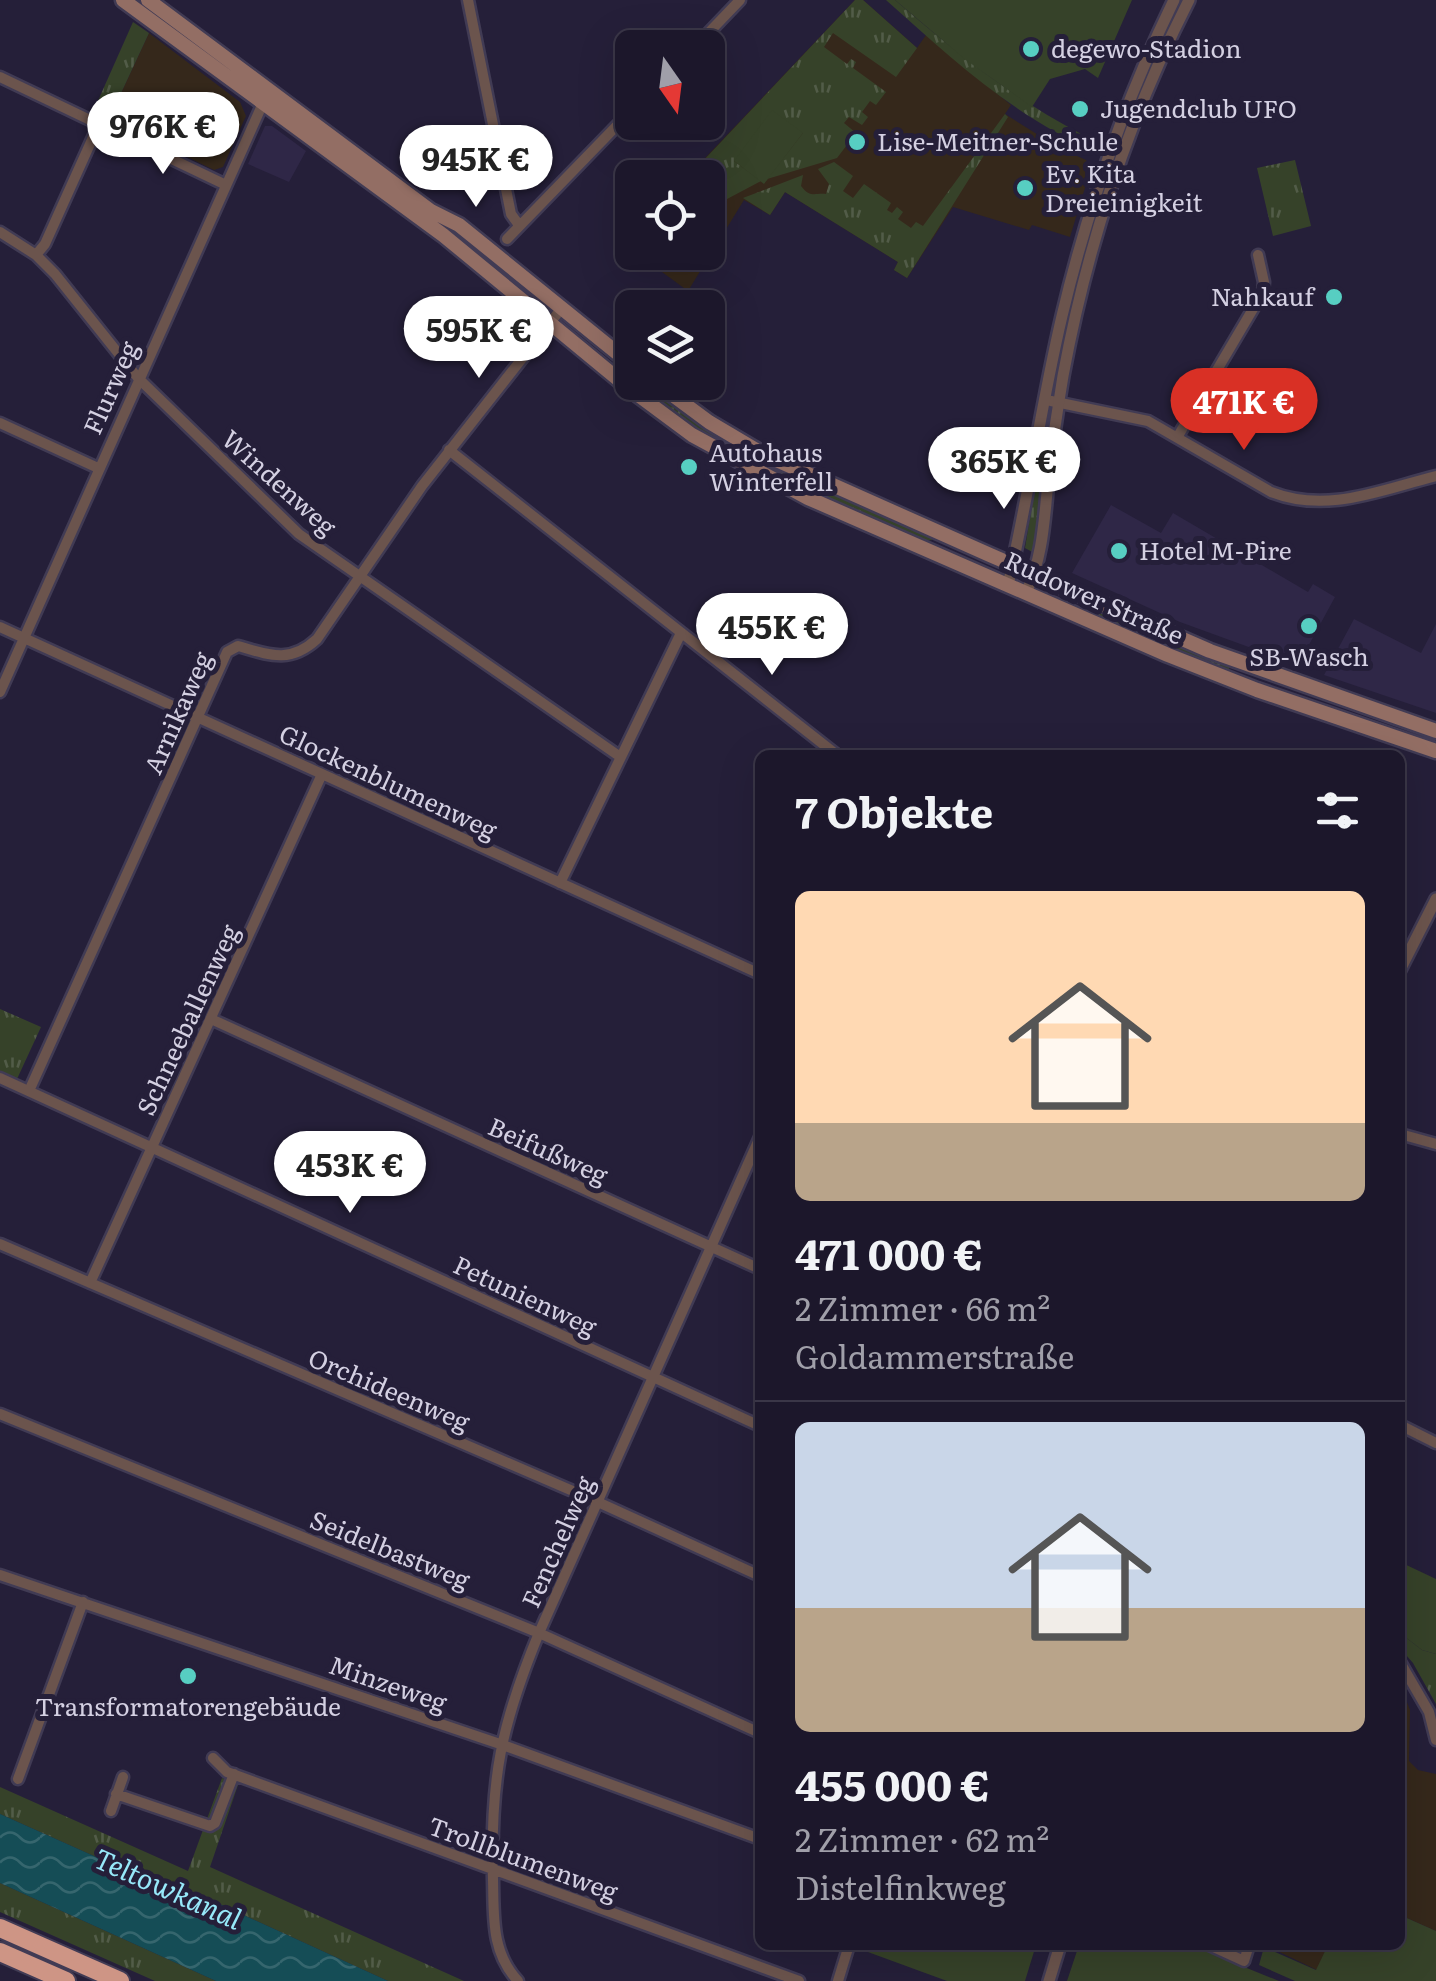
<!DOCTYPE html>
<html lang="de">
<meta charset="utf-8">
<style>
body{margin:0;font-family:Literata,serif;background:#252033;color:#f1f3f6;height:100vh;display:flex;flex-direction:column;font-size:38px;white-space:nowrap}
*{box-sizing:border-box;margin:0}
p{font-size:32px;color:#a09fa9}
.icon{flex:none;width:55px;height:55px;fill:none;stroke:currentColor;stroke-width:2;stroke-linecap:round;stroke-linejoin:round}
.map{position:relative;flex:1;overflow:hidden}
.panel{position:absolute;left:755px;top:750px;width:650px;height:1200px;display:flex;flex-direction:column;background:#1c172b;border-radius:15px;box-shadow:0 10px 40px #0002,0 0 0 2px #3a3647}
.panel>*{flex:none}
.needle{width:65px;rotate:166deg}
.fabs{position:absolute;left:615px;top:30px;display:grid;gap:20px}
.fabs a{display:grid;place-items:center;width:110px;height:110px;border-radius:15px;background:#1c172b;box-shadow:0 10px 40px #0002,0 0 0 2px #3a3647;font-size:50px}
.price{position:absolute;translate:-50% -85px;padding:0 22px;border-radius:35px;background:#fff;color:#222;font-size:32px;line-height:65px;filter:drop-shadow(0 2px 5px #0008)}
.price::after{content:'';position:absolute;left:50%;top:60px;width:30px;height:22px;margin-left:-15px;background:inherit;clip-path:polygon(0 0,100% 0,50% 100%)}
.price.selected{background:#d93025;color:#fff}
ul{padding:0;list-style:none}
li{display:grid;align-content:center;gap:20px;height:530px;padding:0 40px}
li+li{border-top:2px solid #3a3647}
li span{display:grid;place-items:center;height:310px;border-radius:15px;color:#555}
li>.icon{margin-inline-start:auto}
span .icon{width:180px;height:180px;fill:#fffc;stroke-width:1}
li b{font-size:42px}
h2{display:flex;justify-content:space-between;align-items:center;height:120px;padding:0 40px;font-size:42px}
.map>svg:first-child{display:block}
</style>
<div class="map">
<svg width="1436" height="1981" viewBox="0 0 1436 1981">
<defs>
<pattern id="grass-tufts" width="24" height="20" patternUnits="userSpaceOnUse" patternTransform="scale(2.5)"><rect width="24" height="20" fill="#364229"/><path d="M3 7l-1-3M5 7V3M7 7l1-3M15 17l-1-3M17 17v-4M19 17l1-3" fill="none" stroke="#525c48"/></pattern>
<pattern id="water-waves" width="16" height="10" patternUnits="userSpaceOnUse" patternTransform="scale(2.5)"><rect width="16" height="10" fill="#154d56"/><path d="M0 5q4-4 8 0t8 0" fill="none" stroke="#36666e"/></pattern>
</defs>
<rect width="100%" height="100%" fill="#251f39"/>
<path fill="#2f2747" d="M265 126H272L306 151 289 182 248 164Z
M1111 505 1161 533 1173 513 1308 592 1313 584 1335 597 1298 665 1180 622 1072 573Z
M1354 619 1421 653 1436 624V713L1324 675Z"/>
<path fill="#35281b" d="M855 0H863L917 48 926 35 1011 105 1005 114 1059 148 1086 160 1091 168 1070 237 1032 225 1029 230 953 207 907 278 894 270 898 262 785 192 770 215 744 200 688 291 636 253 708 252V178L687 177Z
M149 33 240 102 246 116 223 167 214 170 109 119Z
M1400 1684 1410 1710 1409 1761 1418 1770 1436 1774V1931L1400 1915Z
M1265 1945H1328L1317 1970Z"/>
<path fill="url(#grass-tufts)" d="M855 0H863L917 48 896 77 833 33 824 47 847 64 851 59 856 62 853 68 886 92 876 105 870 101 862 112 868 117 862 125 849 117 844 123 856 133 837 158 767 179 803 133 734 161 761 181 727 199 708 187V178H687Z
M886 0H895C959 55 1023 107 1100 143L1097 152C1015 118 951 58 886 0Z
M133 22 149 33 109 119 93 112Z
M1005 114 1008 117 907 278 894 270 898 262 785 192 770 215 743 198 803 175 801 186C810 198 814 193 826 194L829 184 818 169 834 162 853 176 843 191 853 198 864 184 891 203 887 210 892 213 897 207 903 212 898 219 911 228 916 222 923 226Z
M1295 160 1311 226 1273 236 1257 168Z
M634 383H643L704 427 750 454V458L701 431Z
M1046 418 1051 419 1036 554 1025 548Z
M776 468 931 537 932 540 924 541 772 473Z
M1087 608 1230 666 1228 672 1087 613Z
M0 1009 41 1027 17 1079 0 1072Z
M1400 1633 1422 1650 1436 1654V1704L1413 1663 1400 1648Z
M222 1778 238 1785 210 1867 464 1981H388L213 1901 161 1886 0 1814V1787L188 1871Z
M0 1883 216 1981H155L0 1912Z"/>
<path fill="#364229" d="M895 0H1132L1098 78 1085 69 1050 79 1032 107 966 60Z
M772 110 803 133 764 184 734 161Z
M1400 1562 1436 1579V1654L1422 1650 1400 1633Z
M1400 1915 1436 1931V1981H1295L1259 1965 1264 1947 1316 1970 1328 1945H1400Z
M858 1945H1036L1025 1981H947L857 1948Z
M1079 1945H1190L1279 1981H1067Z"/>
<path fill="url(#water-waves)" d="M0 1814 161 1886 213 1901 388 1981H216L0 1883Z"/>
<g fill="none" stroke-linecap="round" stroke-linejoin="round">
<defs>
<path id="minor" d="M468 0 511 214 519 225
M694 48 740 0
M0 77 226 185
M0 232 36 255 55 274 138 378 299 534 619 756
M507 239 632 110
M36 255 45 244 99 124
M1051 401 1148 421 1271 492C1327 514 1380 490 1436 476
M0 423 98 468
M1178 436 1263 292 1264 282 1258 255
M449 450 837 755
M0 627 760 974
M0 692 263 103
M560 883 681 633
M211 1019 760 1269
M0 1078 760 1426
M29 1091 227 652 238 646C269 655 290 664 317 639L422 486 561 309
M1400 1134 1436 1144
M0 1244 589 1498 760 1576
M90 1283 322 774
M0 1414 539 1633 760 1733
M1400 1425 1436 1443
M0 1575 500 1744 760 1839
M1400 1662 1429 1712 1436 1740
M213 1758 227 1772 799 1981
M18 1779 83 1602
M116 1794 210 1826 215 1823 234 1774
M111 1811 123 1777
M1209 1945 1244 1961 1249 1945
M518 1981C491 1952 494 1917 493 1880 490 1779 501 1725 539 1633L760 1137
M838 1981 849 1945"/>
<path id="tertiary" d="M1008 585C1029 495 1041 405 1062 316 1088 206 1125 101 1174 0
M1026 593C1043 557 1044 521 1048 482 1052 446 1057 411 1063 376 1087 246 1129 118 1189 0
M1400 970 1436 899
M1049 1981 1060 1945"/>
<path id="secondary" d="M123 0 443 235 630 389 692 435 808 498 1168 655 1257 690 1436 751
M148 0 431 211 459 225 632 365
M655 382 709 422 763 454 990 555 1210 651 1436 731"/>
<path id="motorway" d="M0 1928 120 1981
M0 1952 66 1981"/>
</defs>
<use href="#minor" stroke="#413b54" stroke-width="15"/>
<use href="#tertiary" stroke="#413b54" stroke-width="16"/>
<use href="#secondary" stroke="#413b54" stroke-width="19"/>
<use href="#motorway" stroke="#413b54" stroke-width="22"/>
<use href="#minor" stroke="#6b544d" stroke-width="10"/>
<use href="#tertiary" stroke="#6b544d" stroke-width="11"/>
<use href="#secondary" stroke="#936e64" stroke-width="14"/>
<use href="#motorway" stroke="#ce9585" stroke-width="18"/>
</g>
<g fill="#57cec2" stroke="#251f39" stroke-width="4">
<circle cx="1031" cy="49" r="10"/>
<circle cx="1080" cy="109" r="10"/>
<circle cx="857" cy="142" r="10"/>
<circle cx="1025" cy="188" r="10"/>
<circle cx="1334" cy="297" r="10"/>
<circle cx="689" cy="467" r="10"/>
<circle cx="1119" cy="551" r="10"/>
<circle cx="1309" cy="626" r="10"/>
<circle cx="188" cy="1676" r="10"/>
</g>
<g text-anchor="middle" stroke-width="10" stroke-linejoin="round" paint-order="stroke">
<g font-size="25" fill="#d4d0e2" stroke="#251f39" text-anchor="start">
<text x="1051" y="58">degewo-Stadion</text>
<text x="1100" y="118">Jugendclub UFO</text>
<text x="877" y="151">Lise-Meitner-Schule</text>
<text x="1045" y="183">Ev. Kita<tspan x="1045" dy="29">Dreieinigkeit</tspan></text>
<text x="1314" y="306" text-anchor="end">Nahkauf</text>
<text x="709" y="462">Autohaus<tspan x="709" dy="29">Winterfell</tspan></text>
<text x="1139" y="560">Hotel M-Pire</text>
<text x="1309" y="666" text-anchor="middle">SB-Wasch</text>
<text x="188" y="1716" text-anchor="middle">Transformatorengebäude</text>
</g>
<g font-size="25" fill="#d4d0e2" stroke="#251f39">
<text transform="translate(111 388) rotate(-66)" y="9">Flurweg</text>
<text transform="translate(279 483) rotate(42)" y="9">Windenweg</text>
<text transform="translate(1094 598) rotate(24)" y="9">Rudower Straße</text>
<text transform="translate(178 713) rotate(-66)" y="9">Arnikaweg</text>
<text transform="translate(388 782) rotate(25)" y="9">Glockenblumenweg</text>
<text transform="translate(188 1020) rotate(-65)" y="9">Schneeballenweg</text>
<text transform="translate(548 1151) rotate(24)" y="9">Beifußweg</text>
<text transform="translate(525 1296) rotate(25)" y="9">Petunienweg</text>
<text transform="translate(389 1390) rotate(23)" y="9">Orchideenweg</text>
<text transform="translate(558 1542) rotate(-66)" y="9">Fenchelweg</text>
<text transform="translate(390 1550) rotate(22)" y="9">Seidelbastweg</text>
<text transform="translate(388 1684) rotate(19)" y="9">Minzeweg</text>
<text transform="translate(523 1859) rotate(20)" y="9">Trollblumenweg</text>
</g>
<g font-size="28" font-style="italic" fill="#97e8f9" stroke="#251f39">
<text transform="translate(168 1889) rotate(24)" y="10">Teltowkanal</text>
</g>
</g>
</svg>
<div class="fabs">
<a><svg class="needle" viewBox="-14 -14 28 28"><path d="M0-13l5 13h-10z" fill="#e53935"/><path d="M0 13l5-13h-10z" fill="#a09fa9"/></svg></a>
<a><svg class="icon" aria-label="locate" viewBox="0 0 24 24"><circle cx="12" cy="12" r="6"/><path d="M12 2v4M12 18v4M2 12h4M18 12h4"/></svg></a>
<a><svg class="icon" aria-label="layers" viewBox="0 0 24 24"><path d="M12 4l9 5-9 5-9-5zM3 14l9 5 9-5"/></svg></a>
</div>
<b class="price" style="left:163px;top:177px">976K €</b>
<b class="price" style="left:476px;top:210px">945K €</b>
<b class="price" style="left:479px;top:381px">595K €</b>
<b class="price selected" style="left:1244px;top:453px">471K €</b>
<b class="price" style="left:1004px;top:512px">365K €</b>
<b class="price" style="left:772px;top:678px">455K €</b>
<b class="price" style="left:350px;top:1216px">453K €</b>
<section class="panel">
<h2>7 Objekte<svg class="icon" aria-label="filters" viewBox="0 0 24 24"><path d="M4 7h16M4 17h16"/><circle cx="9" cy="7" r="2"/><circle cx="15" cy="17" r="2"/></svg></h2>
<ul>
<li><span style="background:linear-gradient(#ffd9b3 75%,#b9a48a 0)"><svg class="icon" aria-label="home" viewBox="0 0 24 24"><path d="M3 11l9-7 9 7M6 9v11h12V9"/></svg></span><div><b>471 000 €</b><p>2 Zimmer · 66 m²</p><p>Goldammerstraße</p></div></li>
<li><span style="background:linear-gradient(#c9d6e8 60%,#b9a48a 0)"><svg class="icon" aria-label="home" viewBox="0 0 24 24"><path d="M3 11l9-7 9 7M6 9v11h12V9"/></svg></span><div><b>455 000 €</b><p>2 Zimmer · 62 m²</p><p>Distelfinkweg</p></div></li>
</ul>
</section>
</div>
